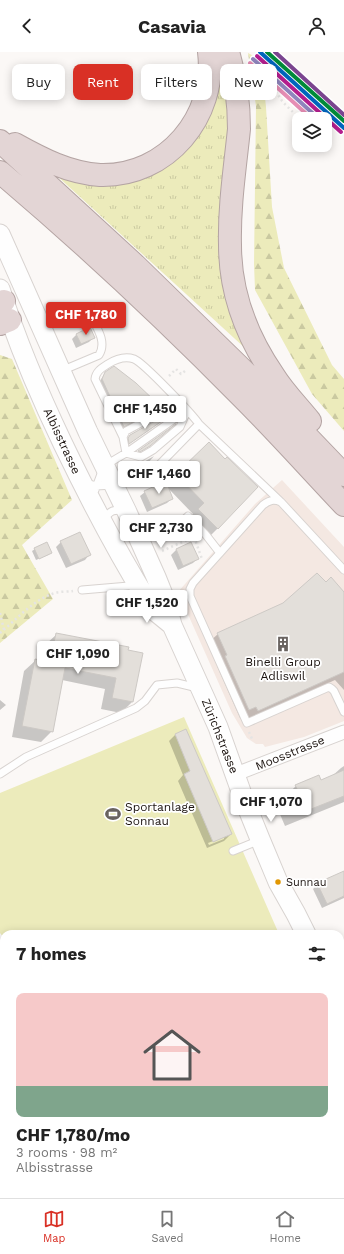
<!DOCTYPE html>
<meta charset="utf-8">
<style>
body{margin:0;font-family:"Work Sans",sans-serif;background:#f6f6f6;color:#222;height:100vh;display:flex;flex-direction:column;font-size:15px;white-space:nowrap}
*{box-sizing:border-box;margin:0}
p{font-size:13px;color:#767676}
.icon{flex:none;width:22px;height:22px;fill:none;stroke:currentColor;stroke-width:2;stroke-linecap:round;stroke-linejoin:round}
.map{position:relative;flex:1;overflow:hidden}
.drawer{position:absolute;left:0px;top:878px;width:344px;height:268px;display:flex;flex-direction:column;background:#fff;border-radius:12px 12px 0 0;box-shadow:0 2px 10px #0003}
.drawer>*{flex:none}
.banner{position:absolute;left:12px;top:12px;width:320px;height:36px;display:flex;gap:8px}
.controls{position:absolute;left:292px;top:60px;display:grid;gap:8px}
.controls a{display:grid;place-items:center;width:40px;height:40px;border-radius:8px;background:#fff;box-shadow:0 2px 10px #0003;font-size:20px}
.price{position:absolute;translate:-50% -34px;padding:0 9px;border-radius:4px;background:#fff;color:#222;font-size:13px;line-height:26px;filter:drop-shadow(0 1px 2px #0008)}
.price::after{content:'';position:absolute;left:50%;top:24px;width:12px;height:9px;margin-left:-6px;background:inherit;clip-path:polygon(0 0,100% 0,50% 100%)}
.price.current{background:#d93025;color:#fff}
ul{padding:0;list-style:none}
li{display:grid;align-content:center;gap:8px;height:212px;padding:0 16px}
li+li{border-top:1px solid #e0e0e0}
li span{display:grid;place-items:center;height:124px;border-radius:8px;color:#555}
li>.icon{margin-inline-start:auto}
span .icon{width:72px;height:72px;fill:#fffc;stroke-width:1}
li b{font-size:17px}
h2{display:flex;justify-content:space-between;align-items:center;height:48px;padding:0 16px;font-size:17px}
.chip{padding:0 14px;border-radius:8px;background:#fff;box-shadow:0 2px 10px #0003;font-size:14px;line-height:36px}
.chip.current{background:#d93025;color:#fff}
header{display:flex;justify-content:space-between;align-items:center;height:52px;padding:0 16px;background:#fff;font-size:18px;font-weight:700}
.tabs{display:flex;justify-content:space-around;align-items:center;height:56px;border-top:1px solid #e0e0e0;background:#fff;font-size:11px;color:#767676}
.tabs a{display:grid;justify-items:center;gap:2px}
.tabs .current{color:#d93025}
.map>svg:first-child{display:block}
</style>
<header><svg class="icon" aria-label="back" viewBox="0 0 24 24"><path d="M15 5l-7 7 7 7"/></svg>Casavia<svg class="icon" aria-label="person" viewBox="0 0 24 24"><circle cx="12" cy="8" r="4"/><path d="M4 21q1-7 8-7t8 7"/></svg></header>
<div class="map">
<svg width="344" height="1146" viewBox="0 0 344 1146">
<defs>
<pattern id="industrial-grid" width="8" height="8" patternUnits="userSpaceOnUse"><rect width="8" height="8" fill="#f4e8e2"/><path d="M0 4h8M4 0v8" fill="none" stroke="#d1c6c1"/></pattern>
<pattern id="grass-tufts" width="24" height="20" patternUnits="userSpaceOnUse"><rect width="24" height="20" fill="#ecebbb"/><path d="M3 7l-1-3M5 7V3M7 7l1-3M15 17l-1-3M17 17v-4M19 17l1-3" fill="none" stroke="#cac9a0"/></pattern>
<pattern id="forest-firs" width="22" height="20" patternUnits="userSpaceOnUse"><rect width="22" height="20" fill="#ecebbb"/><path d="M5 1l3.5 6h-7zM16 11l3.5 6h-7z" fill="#cac9a0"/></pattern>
</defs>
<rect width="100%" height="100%" fill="#fbf8f6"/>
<path fill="#f4e8e2" d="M282 428 344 495V669L304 685 265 695 263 692H256L247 686 232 661 178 540 255 452Z"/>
<path fill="url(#industrial-grid)" d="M0 889 4 894V1045L0 1046Z"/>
<path fill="url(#grass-tufts)" d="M221 0 231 37 246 297 55 122 168 109Z"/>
<path fill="url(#forest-firs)" d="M248 1 261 8 266 55 272 155 284 216 332 313 344 327V379L312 342 255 238 254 212 256 54Z
M0 303 12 307 72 448 22 493 53 547 0 591Z"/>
<path fill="#ecebbb" d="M184 665 279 882H4V886L0 881V741Z"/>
<path fill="#0003" fill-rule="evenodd" d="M299 61 304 62 306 67H299V73L296 75 294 74 292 71 293 65Z
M77 282 93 286 89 290 76 296 72 287Z
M105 321 158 354 165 355 164 356 156 357 121 376 100 329Z
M167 366 127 393 126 389 130 383Z
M154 404 148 411 134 412 135 410 142 411Z
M225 409 218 476 207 487 187 469 193 462 167 435 172 446 167 451 147 460 140 444 145 440 166 433 177 422Z
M61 490 89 503 85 508 66 516 56 495Z
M191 491 197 507 193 511 178 518 171 503 176 498Z
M35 497 50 501 48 503 36 508 32 499Z
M325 532 344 541V638L335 628 249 667 247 663 240 666 217 614 219 612 209 590 218 582Z
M57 582 142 602 132 650 121 661 101 657 105 637 62 628 52 679 41 690 12 685 24 619 36 608 42 609 45 593Z
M0 648 6 653 0 658Z
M185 679 231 782 224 789 207 796 178 729 183 723 169 689 175 683ZM224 785V787L209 793 208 791Z
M344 714V750L285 774 276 753 296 734 320 729 331 725 341 716Z
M344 826V846L322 856 313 837 318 832Z
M2 926 4 928V1034L0 1029V927Z
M17 1142H38L39 1146H8Z"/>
<path fill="#e3dfda" stroke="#cdc9c5" d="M90 275 95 286 81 292 76 282Z
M114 314 136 331 159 353 162 351 167 355 159 356 124 375 102 327 105 320Z
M169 364 129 392 128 386 130 383 162 365Z
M176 372 150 394 140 400 138 399Z
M209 390 225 407 227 405 258 435 218 477 198 457 204 451 176 422Z
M166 429 173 447 152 456 144 439Z
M80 480 91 503 71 512 60 489Z
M47 490 52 501 39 507 34 496Z
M191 490 199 507 183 514 176 497Z
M317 521 326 530 331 525 344 540V620L258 659 256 655 249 658 225 604 227 603 217 581 283 551Z
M56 581 129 595 128 598 143 601 133 650 112 646 116 626 65 616 53 680 22 674 35 607 50 610Z
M186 677 232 782 213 790 184 722 190 719 175 682Z
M344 718V744L296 763 287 741 297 737 295 733 319 723 321 728Z
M344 819V844L327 852 317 831Z"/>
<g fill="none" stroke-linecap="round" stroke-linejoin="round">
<defs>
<path id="service" d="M61 319 99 303C107 290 97 276 91 264L74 270
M199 372 280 449
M123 385 126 379 161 360 187 358
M126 401 141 405 153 398 180 375 187 359
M85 431 96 434 114 433 126 430 151 419 159 413 199 372C192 362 144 311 134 307 125 304 116 307 108 312 102 316 96 319 95 327L123 385 126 401
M95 438 104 414 126 401 187 358
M104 468C110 458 114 457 125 459
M171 480 188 464 206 483 220 501
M344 518 281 450C274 447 269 448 263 453L193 531 190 537V544L247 671 329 635 332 637 334 639 344 660
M82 538 129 534
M0 722 26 705 136 656 145 649 157 633 177 631 198 636
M233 799 260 788
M0 903 4 908
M0 1032H4
M340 1110 342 1114
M286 1142 288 1146"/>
<path id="minor" d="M236 722 344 680
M340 1006 344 1005
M186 1146 191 1142"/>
<path id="secondary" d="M0 182 88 380 127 460 156 525 166 550 172 573 218 675 243 745 260 787 278 830 296 862 306 882
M0 237C17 290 39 342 63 392 89 446 116 498 147 548L156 560 172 573
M340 970 344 981"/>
<path id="motorway" d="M228 0C236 26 239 51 239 77 235 116 229 154 230 193 230 240 247 285 274 324 284 340 298 354 310 369
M0 89 135 213 253 328 344 423
M15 92C42 107 69 121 100 123 167 125 217 64 209 0
M0 120C84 191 165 267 242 345 277 380 310 417 344 453
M0 250 4 249
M0 272 10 268"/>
</defs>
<use href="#service" stroke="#d8d3d0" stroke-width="9"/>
<use href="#minor" stroke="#d8d3d0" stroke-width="15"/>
<use href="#secondary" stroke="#d8d3d0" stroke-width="21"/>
<use href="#motorway" stroke="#b4a4a3" stroke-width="24"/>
<path stroke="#e5e4e3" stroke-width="2.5" stroke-dasharray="2 3" stroke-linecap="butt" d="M267 0C269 14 272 33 280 46 284 52 290 57 295 62
M169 324 176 317 181 322 185 319
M162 499 194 485 202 507
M0 561 4 578
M0 581C16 568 32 549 52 542 58 539 67 540 73 539
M249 680 253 689"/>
<use href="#service" stroke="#fefefe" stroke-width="7"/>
<use href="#minor" stroke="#fefefe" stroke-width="13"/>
<use href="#secondary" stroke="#fefefe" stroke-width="19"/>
<use href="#motorway" stroke="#e3d5d5" stroke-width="22"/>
<defs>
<path id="rail-1" d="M260 0 344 76"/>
<path id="rail-2" d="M257 4 341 80"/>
<path id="rail-3" d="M267 0 344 69"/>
<path id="rail-4" d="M253 7 319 67"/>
<path id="rail-5" d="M275 0 344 63"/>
<path id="rail-6" d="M250 11 312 67"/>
</defs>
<use href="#rail-1" stroke="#fff" stroke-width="7"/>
<use href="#rail-2" stroke="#fff" stroke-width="7"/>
<use href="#rail-3" stroke="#fff" stroke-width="7"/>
<use href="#rail-4" stroke="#fff" stroke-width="7"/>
<use href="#rail-5" stroke="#fff" stroke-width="7"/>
<use href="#rail-6" stroke="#fff" stroke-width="7"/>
<use href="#rail-1" stroke="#0065bd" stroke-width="4"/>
<use href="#rail-2" stroke="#b41e8e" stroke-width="4"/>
<use href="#rail-3" stroke="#008b39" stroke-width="4"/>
<use href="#rail-4" stroke="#9084bd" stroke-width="4"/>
<use href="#rail-5" stroke="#7a448f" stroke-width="4"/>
<use href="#rail-6" stroke="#e68db4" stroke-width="4"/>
</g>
<defs>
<symbol id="building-bare" viewBox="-9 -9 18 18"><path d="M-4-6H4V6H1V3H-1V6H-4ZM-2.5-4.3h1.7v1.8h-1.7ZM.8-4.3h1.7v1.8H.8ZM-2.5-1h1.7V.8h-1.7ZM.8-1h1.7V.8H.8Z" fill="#696360" stroke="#fff" stroke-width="2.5" paint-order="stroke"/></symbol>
<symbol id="stadium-bare" viewBox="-9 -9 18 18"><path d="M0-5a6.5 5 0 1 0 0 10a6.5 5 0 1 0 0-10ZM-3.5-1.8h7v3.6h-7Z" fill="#696360" stroke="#fff" stroke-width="2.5" paint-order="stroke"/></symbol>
</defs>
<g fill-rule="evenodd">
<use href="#building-bare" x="272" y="581" width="22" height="22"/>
<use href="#stadium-bare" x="102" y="751" width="22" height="22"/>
</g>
<circle fill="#e19702" stroke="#fff" stroke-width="1.5" cx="278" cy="830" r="3.5"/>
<g text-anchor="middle" stroke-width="3.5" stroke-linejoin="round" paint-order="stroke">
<g font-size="11" fill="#1b130f" stroke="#fff" text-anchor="start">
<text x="286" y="834">Sunnau</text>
</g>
<g font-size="12" fill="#1b130f" stroke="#fff">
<text transform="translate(62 389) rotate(65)" y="4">Albisstrasse</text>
<text transform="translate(220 684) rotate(68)" y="4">Zürichstrasse</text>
<text transform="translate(290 701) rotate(-22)" y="4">Moosstrasse</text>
</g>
<g font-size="12" fill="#1b130f" stroke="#fff">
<text x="283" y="614">Binelli Group<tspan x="283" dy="14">Adliswil</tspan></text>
<text x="125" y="759" text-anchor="start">Sportanlage<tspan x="125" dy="14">Sonnau</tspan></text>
</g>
</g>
</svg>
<div class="controls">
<a><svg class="icon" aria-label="layers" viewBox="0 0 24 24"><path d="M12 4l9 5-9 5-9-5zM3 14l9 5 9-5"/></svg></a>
</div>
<b class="price current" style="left:86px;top:284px">CHF 1,780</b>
<b class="price" style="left:145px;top:378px">CHF 1,450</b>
<b class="price" style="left:159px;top:443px">CHF 1,460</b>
<b class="price" style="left:161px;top:497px">CHF 2,730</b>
<b class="price" style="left:147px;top:572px">CHF 1,520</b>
<b class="price" style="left:78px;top:623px">CHF 1,090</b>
<b class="price" style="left:271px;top:771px">CHF 1,070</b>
<div class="banner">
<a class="chip">Buy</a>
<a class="chip current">Rent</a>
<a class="chip">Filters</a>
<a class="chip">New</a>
</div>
<section class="drawer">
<h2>7 homes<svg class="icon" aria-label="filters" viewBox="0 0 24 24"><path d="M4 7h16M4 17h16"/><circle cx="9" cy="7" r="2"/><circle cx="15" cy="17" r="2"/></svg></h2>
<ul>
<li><span style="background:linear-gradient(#f6c9c9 75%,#7fa58c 0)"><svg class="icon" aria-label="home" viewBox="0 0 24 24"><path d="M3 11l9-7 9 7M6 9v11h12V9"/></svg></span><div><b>CHF 1,780/mo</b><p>3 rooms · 98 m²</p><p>Albisstrasse</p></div></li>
</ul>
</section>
</div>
<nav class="tabs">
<a class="current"><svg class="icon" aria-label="map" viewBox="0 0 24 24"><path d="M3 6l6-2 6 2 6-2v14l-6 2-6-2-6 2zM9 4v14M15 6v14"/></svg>Map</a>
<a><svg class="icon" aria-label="saved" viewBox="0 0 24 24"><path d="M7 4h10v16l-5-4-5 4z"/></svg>Saved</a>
<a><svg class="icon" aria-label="home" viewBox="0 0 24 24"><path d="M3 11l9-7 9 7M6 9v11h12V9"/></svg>Home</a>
</nav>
